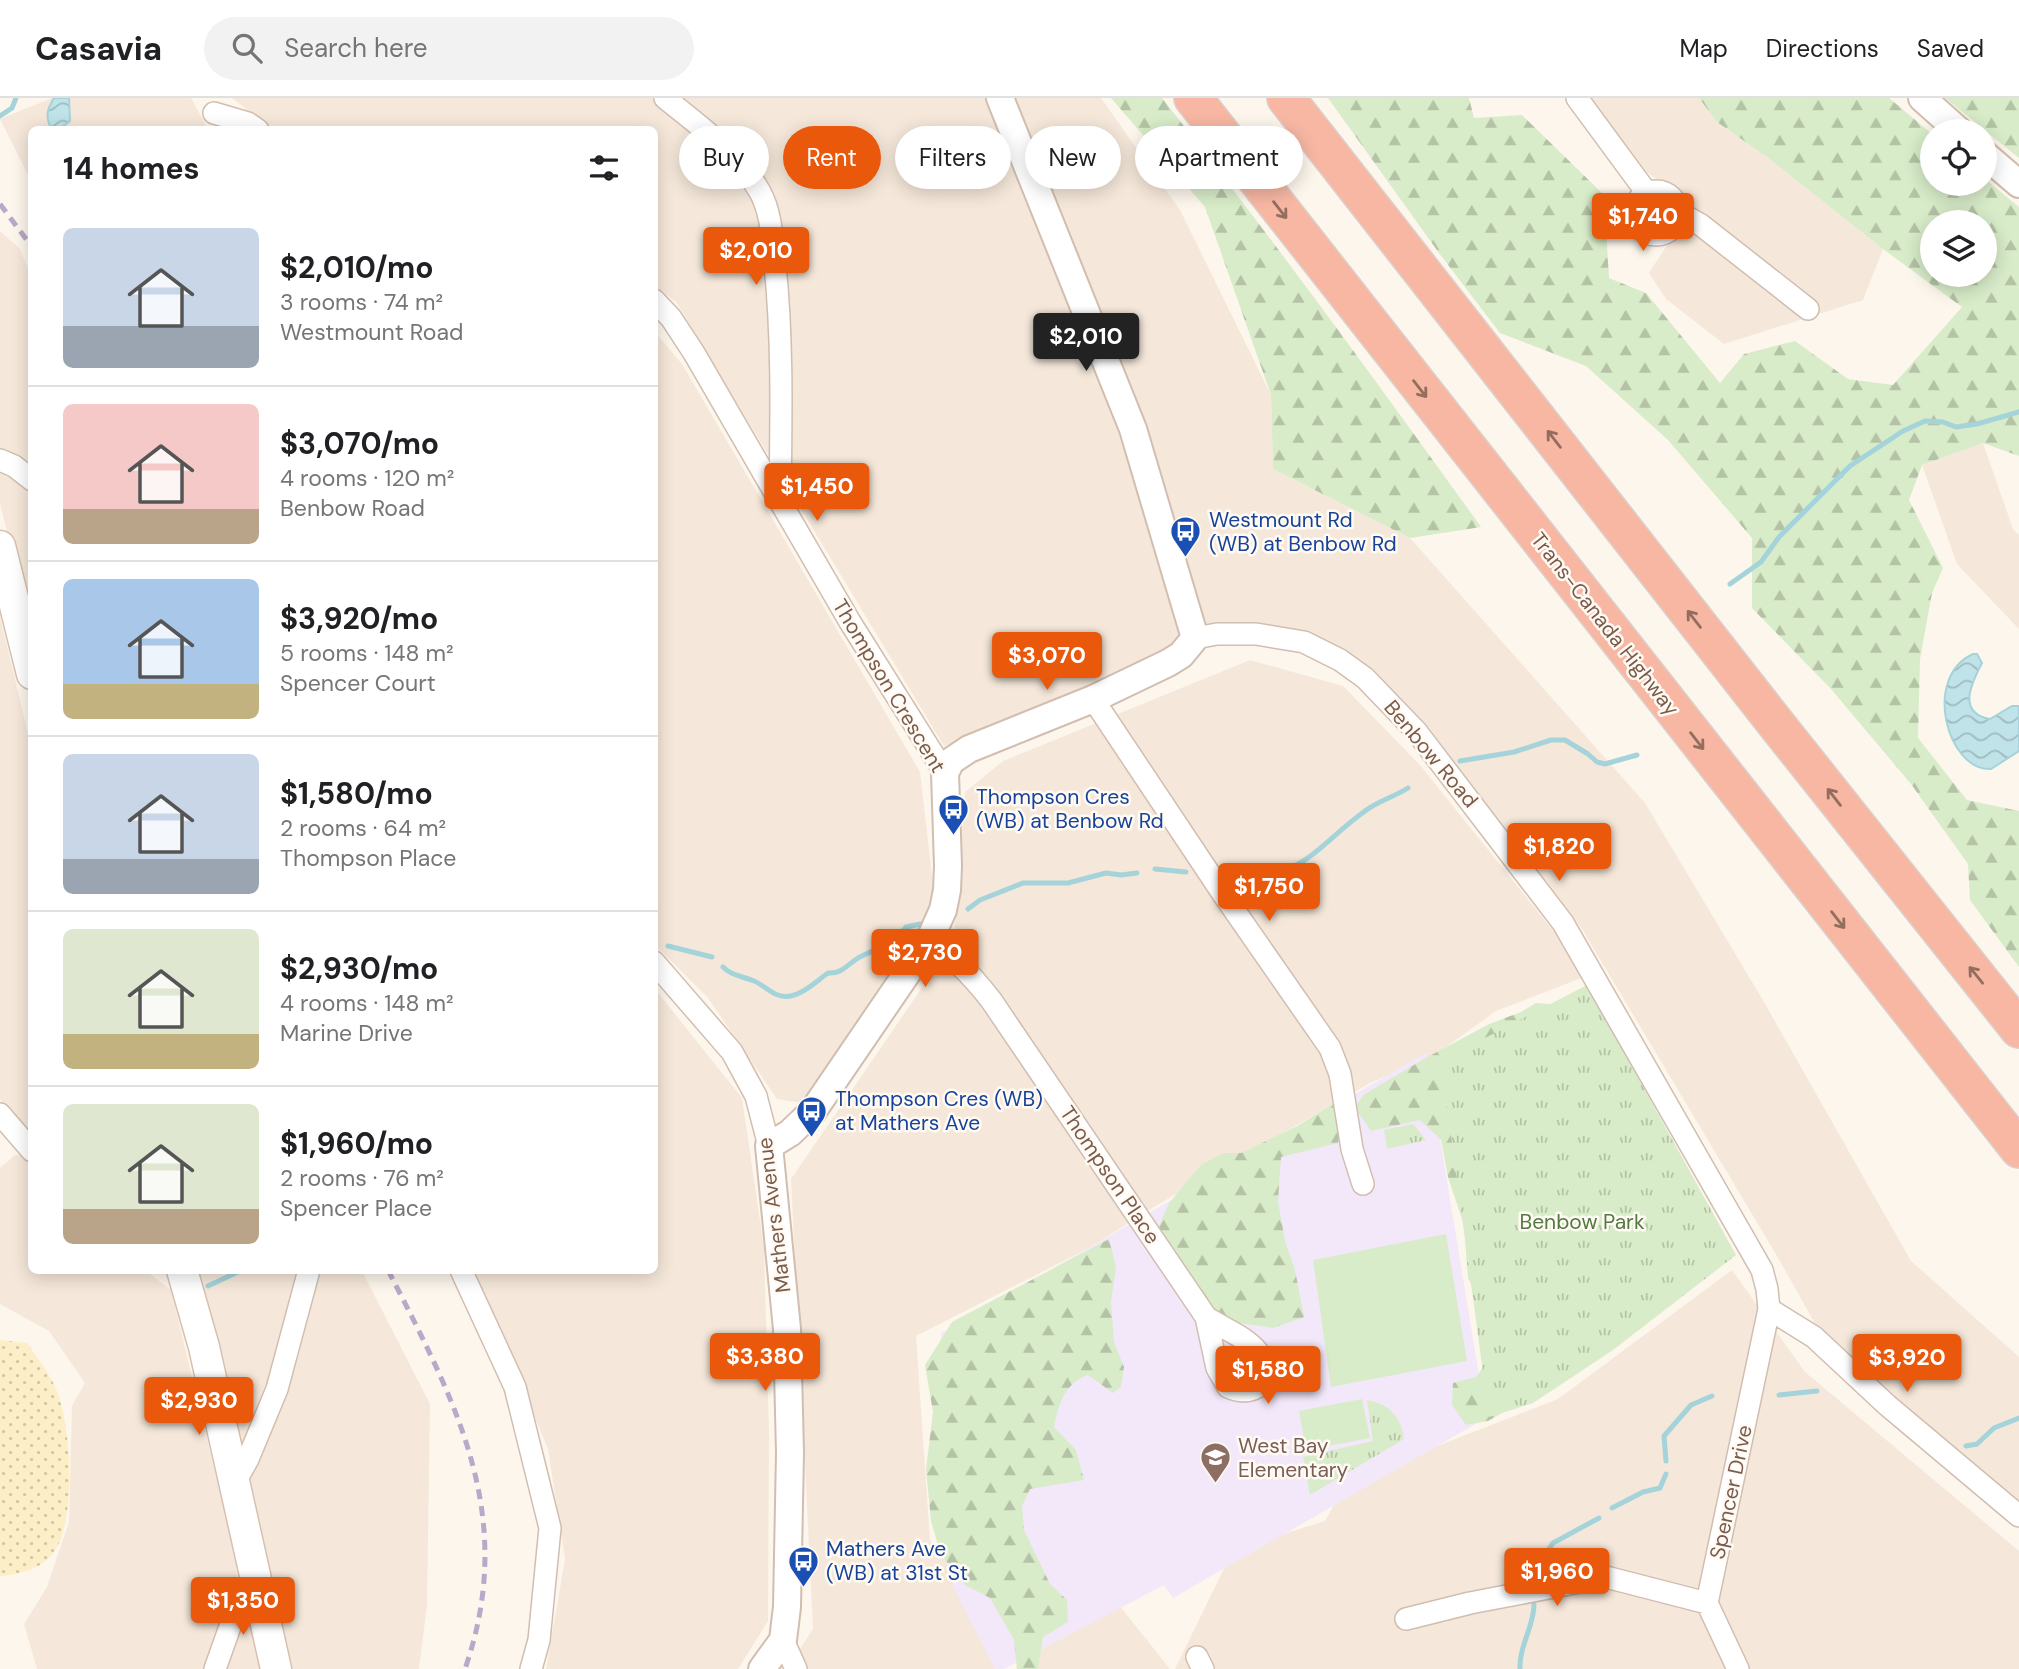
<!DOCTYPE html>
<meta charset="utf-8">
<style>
body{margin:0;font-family:"DM Sans",sans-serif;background:#f2f2f2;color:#202124;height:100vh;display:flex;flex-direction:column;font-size:26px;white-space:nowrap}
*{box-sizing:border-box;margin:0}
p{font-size:23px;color:#757577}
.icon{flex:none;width:38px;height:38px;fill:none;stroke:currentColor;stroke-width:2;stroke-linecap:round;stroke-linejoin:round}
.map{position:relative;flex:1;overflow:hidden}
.panel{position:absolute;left:28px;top:28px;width:630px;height:1148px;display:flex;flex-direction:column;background:#fff;border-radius:10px;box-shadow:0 4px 18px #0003}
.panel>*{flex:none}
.guide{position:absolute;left:679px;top:28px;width:665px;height:63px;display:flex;gap:14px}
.buttons{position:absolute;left:1920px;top:21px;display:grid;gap:14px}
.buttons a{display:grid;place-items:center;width:77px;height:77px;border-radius:50%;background:#fff;box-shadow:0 4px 18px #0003;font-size:35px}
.price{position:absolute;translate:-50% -60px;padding:0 16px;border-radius:7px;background:#ea580c;color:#fff;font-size:23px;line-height:46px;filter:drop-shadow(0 2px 4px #0008)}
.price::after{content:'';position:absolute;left:50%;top:42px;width:21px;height:16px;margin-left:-10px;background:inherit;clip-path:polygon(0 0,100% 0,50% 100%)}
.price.current{background:#222;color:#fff}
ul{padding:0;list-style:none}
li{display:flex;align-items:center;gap:21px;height:175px;padding:0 35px}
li+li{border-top:2px solid #e0e0e0}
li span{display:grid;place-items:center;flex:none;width:196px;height:140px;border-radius:10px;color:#555}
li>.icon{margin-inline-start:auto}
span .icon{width:84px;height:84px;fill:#fffc;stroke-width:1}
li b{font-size:30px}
h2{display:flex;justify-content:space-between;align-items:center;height:84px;padding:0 35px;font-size:30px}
.chip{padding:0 24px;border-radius:32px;background:#fff;box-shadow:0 4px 18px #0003;font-size:24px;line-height:63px}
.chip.current{background:#ea580c;color:#fff}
header{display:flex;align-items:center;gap:42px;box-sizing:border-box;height:98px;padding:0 35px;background:#fff;border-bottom:2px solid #e0e0e0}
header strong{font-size:33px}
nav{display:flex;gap:38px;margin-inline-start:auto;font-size:24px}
.search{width:490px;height:63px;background:#f2f2f2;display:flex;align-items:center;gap:18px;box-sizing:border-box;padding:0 24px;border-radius:38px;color:#757577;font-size:26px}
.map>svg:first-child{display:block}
</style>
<header>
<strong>Casavia</strong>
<div class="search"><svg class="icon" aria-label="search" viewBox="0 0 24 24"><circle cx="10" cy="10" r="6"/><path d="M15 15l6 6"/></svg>Search here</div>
<nav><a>Map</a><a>Directions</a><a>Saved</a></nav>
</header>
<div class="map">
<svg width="2019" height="1571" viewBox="0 0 2019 1571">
<defs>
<pattern id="forest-firs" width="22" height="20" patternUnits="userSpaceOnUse" patternTransform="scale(1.75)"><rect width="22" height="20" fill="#d8ecc9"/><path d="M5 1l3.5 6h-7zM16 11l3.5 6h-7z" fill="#b4c2a5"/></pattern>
<pattern id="sand-dots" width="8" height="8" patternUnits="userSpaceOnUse" patternTransform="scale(1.75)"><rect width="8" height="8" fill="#fcefc7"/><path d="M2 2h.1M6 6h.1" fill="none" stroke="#d1c5a4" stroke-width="1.8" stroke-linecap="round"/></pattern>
<pattern id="park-tufts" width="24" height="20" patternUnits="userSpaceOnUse" patternTransform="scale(1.75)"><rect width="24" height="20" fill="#d8ecc9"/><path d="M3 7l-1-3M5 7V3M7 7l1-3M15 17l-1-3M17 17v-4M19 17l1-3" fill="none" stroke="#b4c2a5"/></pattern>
<pattern id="water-waves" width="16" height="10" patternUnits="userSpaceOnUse" patternTransform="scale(1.75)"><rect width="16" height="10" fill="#bfe3e8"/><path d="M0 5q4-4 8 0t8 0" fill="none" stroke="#a0bbbe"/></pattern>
</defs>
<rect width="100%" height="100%" fill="#fdf6ec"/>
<path fill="#f5e8da" d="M52 0H191L208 31 32 32 31 83 0 21Z
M232 0H1101L1180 112 1271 297 1273 371 1410 440 1645 705 1764 904 1911 1163 2019 1259V1406L1822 1238 1777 1158 1582 831 1447 658 1361 568 1205 530 1148 570 944 648 676 204 655 188 654 32 272 31Z
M1588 0H1699L1717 24 1767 59 1883 151 1863 202 1724 246 1666 201 1649 175 1693 107 1638 68Z
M0 133 20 151 31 178V533L0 405Z
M654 233 682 266 920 674 936 812 809 1006 777 1001 708 900 655 847Z
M1983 345 2013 431 2019 437V531L1957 466 1922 367Z
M0 519 31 648V1042L0 1001Z
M1250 562 1343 588 1420 667 1555 835 1584 879 1496 913 1431 960 1372 984 1157 1107 1089 1150 916 1238 930 1442 996 1533 995 1571H787L813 1531 791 1081 930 878 951 876 965 694 1003 663Z
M655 891 742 1000 764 1150 769 1335 768 1523 738 1571H546L565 1461 548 1351 475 1173 654 1172Z
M15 1057H21L31 1067 32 1172 146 1173 171 1192 236 1460 238 1496 215 1545 205 1571H37L24 1526 47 1489 69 1424 72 1308 85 1285 49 1233 0 1206V1070Z
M1732 1172 1805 1274 2019 1453V1571H1175L1233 1452 1325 1423 1347 1383 1558 1301Z
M193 1173H362L430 1306 427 1507 419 1571H291L259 1430Z
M1119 1507 1170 1571H1035L1033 1554Z
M249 1520 261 1571H223L240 1522Z"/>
<path fill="#f3e8fa" d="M1426 955 1486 1320 1173 1500 1164 1487 1004 1571H995L953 1488 941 1235Z"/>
<path fill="#d8ecc9" d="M1446 1136 1467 1263 1331 1289 1313 1162Z
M1362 1301 1370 1340 1306 1352 1299 1313Z"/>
<path fill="url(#forest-firs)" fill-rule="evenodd" d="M1111 0H1162C1272 140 1377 284 1481 429L1410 440 1273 371 1271 297 1205 109Z
M1328 0H1469L1474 20 1522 17 1604 97 1609 180 1646 195 1720 285 1744 256 1795 243 1848 281 1893 287 1962 209 1883 151 1767 59 1717 24 1699 0H1889L1932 36V86H1984L1985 81 2019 109V358L1983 345 1922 367 1909 402 1943 470 1932 495 1920 561 1918 640 1967 702 2019 713V869L1970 802 1968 766 1911 686 1831 591 1752 510V440L1668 342 1586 268 1500 235 1439 155ZM1932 124H1984V177H1932Z
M1945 0H2019V60Z
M1536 905 1561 907 1526 1301 1488 1323 1466 1327 1452 1307 1453 1285 1476 1279 1498 1248 1481 1205 1468 1180 1464 1127 1448 1079 1441 1042 1420 1022 1371 1033 1355 1010 1363 997 1424 961 1489 926 1521 914Z
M1336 1004 1343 1021 1338 1045 1281 1059 1278 1103 1285 1143 1295 1172 1304 1219 1273 1230 1231 1224 1208 1205 1157 1133 1169 1105 1201 1067 1223 1055H1241L1297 1028Z
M1109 1141 1116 1169 1111 1204 1114 1244 1124 1269 1121 1289 1113 1295 1088 1277C1065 1284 1058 1308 1054 1329L1076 1352 1084 1382 1030 1391 1022 1408 1024 1432 1050 1486 1067 1502 1068 1524 1043 1539 1038 1571H1017L1014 1542 990 1500 965 1487 941 1457 931 1423 926 1371 933 1314 925 1267 952 1224Z"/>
<path fill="url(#sand-dots)" d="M0 1242 27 1245C38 1261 52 1278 58 1296 71 1332 76 1417 56 1451 45 1470 20 1477 0 1478Z"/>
<path fill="url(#park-tufts)" d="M1587 887 1736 1157 1613 1252 1533 1305 1489 1319 1441 963Z
M1413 1026 1426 1042 1387 1051 1384 1032Z
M1367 1302C1388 1305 1402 1319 1404 1341L1310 1397 1303 1359 1373 1343Z"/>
<path fill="url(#water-waves)" stroke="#a5d3da" stroke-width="2" d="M54 0H69L70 23 61 30 50 28C45 17 48 10 54 0Z
M1973 556H1977L1982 565C1972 584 1956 615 1990 621L2012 608H2019V653L1991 671C1947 673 1922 579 1973 556Z"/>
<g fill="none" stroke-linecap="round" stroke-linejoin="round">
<path stroke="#a5d3da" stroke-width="5" d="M0 18 12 10 16 0
M1730 486 1761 464 1779 439 1850 368 1903 333 1925 323 1943 324 1956 329 1977 326 2019 314
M1460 663 1514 654 1551 642H1565L1588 656 1597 664 1605 666 1637 657
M1223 769C1298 791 1311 752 1365 713 1378 703 1394 699 1408 690
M1155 771 1186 774
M968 811 980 802 1023 785H1068L1106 775 1121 777 1137 775
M668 848 712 859
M723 869C732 878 742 878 754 883 762 886 769 894 778 897 796 904 815 884 828 875 842 876 847 867 858 860 876 850 894 847 906 829L920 826
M208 1188 242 1172
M1779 1297 1817 1293
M1966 1348 1977 1346 1994 1330 2019 1320
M1666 1363 1664 1338 1691 1307 1712 1298
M1612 1410 1643 1394 1660 1390 1666 1376
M1542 1461 1553 1445 1599 1420
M1520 1571C1519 1548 1534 1528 1534 1507"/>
<defs>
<path id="minor" d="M665 0C699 28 737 54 760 94 772 116 772 142 775 167 783 245 781 324 780 403
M1577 0 1647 95
M214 15 248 25 258 32
M1634 115a22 22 0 1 1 44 0a22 22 0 1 1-44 0Z
M1678 114 1701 127 1808 211
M654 202 671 220 694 255 850 524 945 675
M0 362 14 368 32 382
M1195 540 1217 536H1256L1304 544 1340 562 1365 580 1416 633 1563 825 1762 1172 1767 1191 1769 1211 1707 1505 1738 1571
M1093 601 1223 796 1330 950 1340 976 1352 1051 1363 1086
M929 843C954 858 973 879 991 902L1206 1219 1217 1270 1228 1289C1258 1303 1278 1276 1257 1253 1245 1238 1222 1230 1206 1219
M654 864 732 954 756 998 769 1048
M0 1016 32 1053
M461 1172 515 1289 550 1430 539 1542 531 1571
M1769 1211 1814 1239 1887 1307 2019 1418
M235 1384 248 1361 277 1291 309 1172
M1406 1521 1470 1505 1606 1479 1707 1505
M783 1542 796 1571
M1197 1559 1203 1571
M215 1571 232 1523 259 1496"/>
<path id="tertiary" d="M1922 0 1959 33
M1984 56 2019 86
M762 1571 783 1542 787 1509 790 1355 787 1231 769 1048 790 1035 813 1013 929 843 943 812 947 792 948 768 945 675 951 663 969 651 1093 601 1168 565 1181 557 1195 540 1133 331 1000 0"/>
<path id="secondary" d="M0 448 32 576
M182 1172 204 1249 276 1571"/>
<path id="motorway" d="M1193 0 2019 1051
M1286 0 1773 622 2019 931"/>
</defs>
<use href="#minor" stroke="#d1beb0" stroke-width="24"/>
<use href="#tertiary" stroke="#d1beb0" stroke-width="30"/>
<use href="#secondary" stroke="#d6c0b0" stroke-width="33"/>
<use href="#motorway" stroke="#dad1cd" stroke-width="40"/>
<use href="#minor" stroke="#fff" stroke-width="21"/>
<use href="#tertiary" stroke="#fff" stroke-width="26"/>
<use href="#secondary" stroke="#fff" stroke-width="30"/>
<use href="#motorway" stroke="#f7b7a3" stroke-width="37"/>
<path stroke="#b9a8c9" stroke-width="5" stroke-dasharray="10 7" stroke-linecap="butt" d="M0 106 32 149
M388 1172C456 1305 518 1418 465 1571"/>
</g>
<defs><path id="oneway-shaft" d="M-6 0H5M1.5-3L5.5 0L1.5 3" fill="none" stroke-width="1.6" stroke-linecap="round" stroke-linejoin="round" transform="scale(1.75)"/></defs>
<g stroke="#936e5e">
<use href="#oneway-shaft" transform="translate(1280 112) rotate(52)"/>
<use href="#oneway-shaft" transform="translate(1420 291) rotate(52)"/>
<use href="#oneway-shaft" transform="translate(1554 341) rotate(-128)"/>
<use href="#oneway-shaft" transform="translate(1694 521) rotate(-128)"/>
<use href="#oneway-shaft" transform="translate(1697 643) rotate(52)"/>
<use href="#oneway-shaft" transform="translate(1834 699) rotate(-128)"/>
<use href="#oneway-shaft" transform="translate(1838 822) rotate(52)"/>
<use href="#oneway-shaft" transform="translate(1976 877) rotate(-129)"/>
</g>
<defs>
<symbol id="bus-pin" viewBox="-11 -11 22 30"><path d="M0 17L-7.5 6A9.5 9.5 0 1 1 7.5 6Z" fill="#1a4fb4" stroke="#fffaf3"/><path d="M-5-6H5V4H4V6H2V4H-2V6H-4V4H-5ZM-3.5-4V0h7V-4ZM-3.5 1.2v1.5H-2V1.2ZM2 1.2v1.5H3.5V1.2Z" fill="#fff"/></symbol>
<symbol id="school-pin" viewBox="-11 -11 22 30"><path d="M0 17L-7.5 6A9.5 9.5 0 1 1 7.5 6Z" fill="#8d6e63" stroke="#fffaf3"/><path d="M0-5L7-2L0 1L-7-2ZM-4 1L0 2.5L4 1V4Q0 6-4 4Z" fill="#fff"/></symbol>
</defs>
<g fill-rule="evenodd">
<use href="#bus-pin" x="1168" y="416" width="35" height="47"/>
<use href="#bus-pin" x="936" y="694" width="35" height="47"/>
<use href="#bus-pin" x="794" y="996" width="35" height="47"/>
<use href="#school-pin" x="1198" y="1342" width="35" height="47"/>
<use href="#bus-pin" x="786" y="1446" width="35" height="47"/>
</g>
<g text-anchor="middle" stroke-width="5" stroke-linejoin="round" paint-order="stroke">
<g font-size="21" fill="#164399" stroke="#fffaf3" text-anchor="start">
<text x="1209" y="429">Westmount Rd<tspan x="1209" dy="24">(WB) at Benbow Rd</tspan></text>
<text x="976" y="706">Thompson Cres<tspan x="976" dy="24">(WB) at Benbow Rd</tspan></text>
<text x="835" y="1008">Thompson Cres (WB)<tspan x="835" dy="24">at Mathers Ave</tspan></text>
<text x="826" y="1458">Mathers Ave<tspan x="826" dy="24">(WB) at 31st St</tspan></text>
</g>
<g font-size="21" fill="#7a5c4d" stroke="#fffaf3">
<text transform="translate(1605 526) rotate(52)" y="7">Trans-Canada Highway</text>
<text transform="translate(889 588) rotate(59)" y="7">Thompson Crescent</text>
<text transform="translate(1431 656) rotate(50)" y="7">Benbow Road</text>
<text transform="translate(1110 1077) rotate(56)" y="7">Thompson Place</text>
<text transform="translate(774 1117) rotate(-97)" y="7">Mathers Avenue</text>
<text transform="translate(1731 1394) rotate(-78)" y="7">Spencer Drive</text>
</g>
<g font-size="21" fill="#537a41" stroke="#fffaf3">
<text x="1582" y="1131">Benbow Park</text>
</g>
<g font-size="21" fill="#785e54" stroke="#fffaf3" text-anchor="start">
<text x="1238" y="1355">West Bay<tspan x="1238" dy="24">Elementary</tspan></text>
</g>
</g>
</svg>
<div class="buttons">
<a><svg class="icon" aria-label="locate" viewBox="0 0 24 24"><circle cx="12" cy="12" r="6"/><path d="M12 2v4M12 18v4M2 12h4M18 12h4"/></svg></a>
<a><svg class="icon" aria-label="layers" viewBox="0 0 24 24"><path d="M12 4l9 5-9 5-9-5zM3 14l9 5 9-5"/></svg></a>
</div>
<b class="price" style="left:1643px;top:155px">$1,740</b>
<b class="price" style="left:756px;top:189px">$2,010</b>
<b class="price current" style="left:1086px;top:275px">$2,010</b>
<b class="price" style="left:817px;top:425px">$1,450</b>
<b class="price" style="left:1047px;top:594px">$3,070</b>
<b class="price" style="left:1559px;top:785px">$1,820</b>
<b class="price" style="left:1269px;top:825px">$1,750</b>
<b class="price" style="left:925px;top:891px">$2,730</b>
<b class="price" style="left:765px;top:1295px">$3,380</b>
<b class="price" style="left:1907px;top:1296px">$3,920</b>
<b class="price" style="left:1268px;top:1308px">$1,580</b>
<b class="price" style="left:199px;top:1339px">$2,930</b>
<b class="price" style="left:1557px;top:1510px">$1,960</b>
<b class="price" style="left:243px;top:1539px">$1,350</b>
<div class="guide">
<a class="chip">Buy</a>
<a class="chip current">Rent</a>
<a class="chip">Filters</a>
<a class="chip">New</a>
<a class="chip">Apartment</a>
</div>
<section class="panel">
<h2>14 homes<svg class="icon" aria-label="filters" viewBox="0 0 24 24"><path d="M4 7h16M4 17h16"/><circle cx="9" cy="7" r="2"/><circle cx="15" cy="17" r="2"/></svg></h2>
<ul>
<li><span style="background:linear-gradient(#c9d6e8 70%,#9aa5b1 0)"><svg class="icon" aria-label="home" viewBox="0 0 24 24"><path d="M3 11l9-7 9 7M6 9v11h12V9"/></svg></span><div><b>$2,010/mo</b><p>3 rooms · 74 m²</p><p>Westmount Road</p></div></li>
<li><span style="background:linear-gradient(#f6c9c9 75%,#b9a48a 0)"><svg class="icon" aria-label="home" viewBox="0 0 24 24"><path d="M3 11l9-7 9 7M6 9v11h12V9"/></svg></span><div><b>$3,070/mo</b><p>4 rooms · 120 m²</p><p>Benbow Road</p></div></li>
<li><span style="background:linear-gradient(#a9c7e8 75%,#c2b280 0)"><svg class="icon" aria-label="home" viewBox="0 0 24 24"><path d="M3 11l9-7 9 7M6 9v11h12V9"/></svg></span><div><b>$3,920/mo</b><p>5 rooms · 148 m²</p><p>Spencer Court</p></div></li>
<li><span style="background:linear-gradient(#c9d6e8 75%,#9aa5b1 0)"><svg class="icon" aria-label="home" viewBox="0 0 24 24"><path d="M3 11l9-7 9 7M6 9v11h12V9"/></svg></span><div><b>$1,580/mo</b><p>2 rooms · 64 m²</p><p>Thompson Place</p></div></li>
<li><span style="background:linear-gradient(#dfe7d0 75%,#c2b280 0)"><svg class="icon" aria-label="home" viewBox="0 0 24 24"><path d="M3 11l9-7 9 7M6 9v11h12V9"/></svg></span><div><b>$2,930/mo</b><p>4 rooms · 148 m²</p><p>Marine Drive</p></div></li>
<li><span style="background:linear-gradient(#dfe7d0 75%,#b9a48a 0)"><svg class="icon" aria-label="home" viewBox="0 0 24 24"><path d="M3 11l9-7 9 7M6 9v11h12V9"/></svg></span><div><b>$1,960/mo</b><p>2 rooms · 76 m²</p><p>Spencer Place</p></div></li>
</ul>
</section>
</div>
